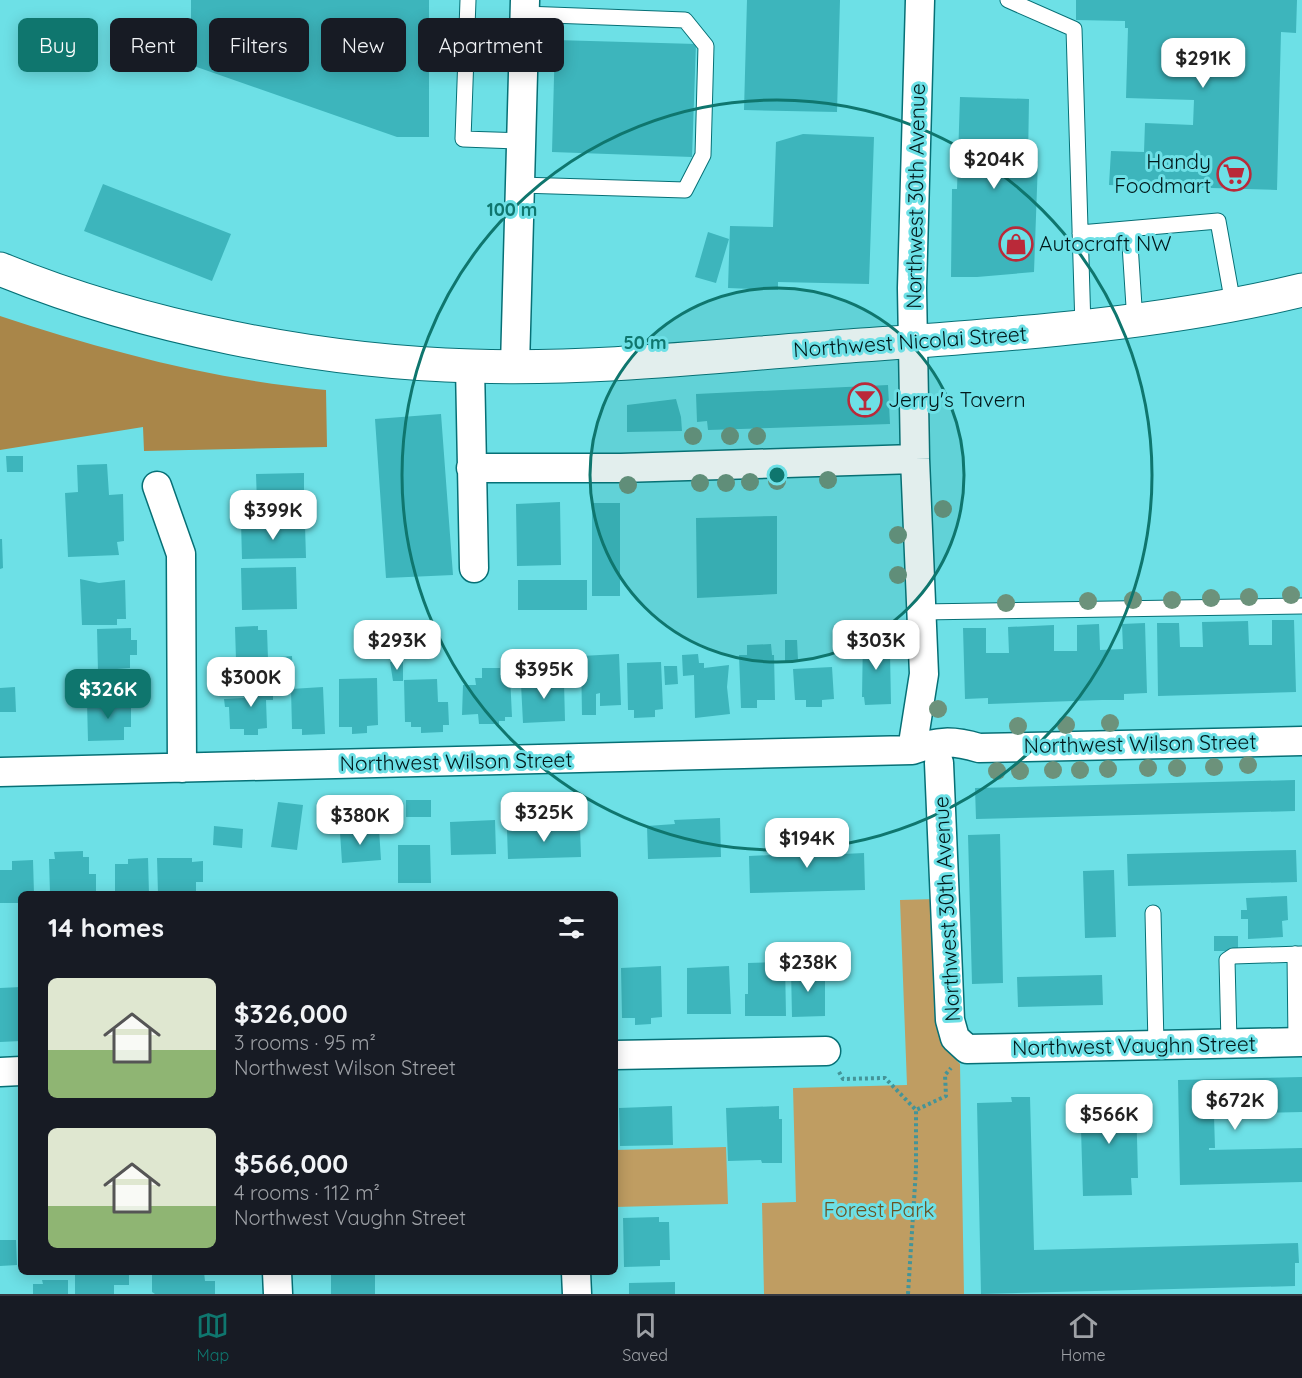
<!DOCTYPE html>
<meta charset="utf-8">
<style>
body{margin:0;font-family:Quicksand,sans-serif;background:#242831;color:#f1f3f6;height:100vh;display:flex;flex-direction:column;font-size:22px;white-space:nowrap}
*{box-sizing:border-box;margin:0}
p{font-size:20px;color:#9ea1a6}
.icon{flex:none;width:33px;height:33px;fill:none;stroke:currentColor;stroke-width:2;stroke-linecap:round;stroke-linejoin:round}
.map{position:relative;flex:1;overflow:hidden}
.side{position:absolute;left:18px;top:891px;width:600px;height:384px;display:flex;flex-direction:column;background:#171b24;border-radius:9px;box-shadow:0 3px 15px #0003}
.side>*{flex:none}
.guide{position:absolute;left:18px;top:18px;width:600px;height:54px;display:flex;gap:12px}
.price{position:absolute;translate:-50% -51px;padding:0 14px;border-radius:12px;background:#fff;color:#222;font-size:20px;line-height:39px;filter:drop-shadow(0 2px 3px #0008)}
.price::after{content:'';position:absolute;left:50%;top:36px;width:18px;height:14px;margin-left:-9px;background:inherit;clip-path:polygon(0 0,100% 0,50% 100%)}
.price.active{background:#0f766e;color:#fff}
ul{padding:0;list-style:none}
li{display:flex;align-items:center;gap:18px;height:150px;padding:0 30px}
li span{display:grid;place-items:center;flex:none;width:168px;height:120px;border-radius:9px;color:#555}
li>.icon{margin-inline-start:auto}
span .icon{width:72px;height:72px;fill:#fffc;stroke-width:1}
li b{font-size:26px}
h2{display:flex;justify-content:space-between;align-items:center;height:72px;padding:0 30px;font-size:26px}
.pill{padding:0 21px;border-radius:9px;background:#171b24;box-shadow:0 3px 15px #0003;font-size:21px;line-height:54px}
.pill.active{background:#0f766e;color:#fff}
.dock{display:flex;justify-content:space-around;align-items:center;height:84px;border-top:2px solid #363941;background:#171b24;font-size:16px;color:#9ea1a6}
.dock a{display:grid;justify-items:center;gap:3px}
.dock .active{color:#0f766e}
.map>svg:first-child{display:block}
</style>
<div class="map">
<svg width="1302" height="1294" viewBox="0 0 1302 1294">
<rect width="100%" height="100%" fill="#6de0e6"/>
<path fill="#bf9d62" d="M936 899 942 1045 960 1064 964 1294H764L762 1203 796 1202 793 1088 907 1085 900 900Z
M726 1147 728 1204 615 1207V1150Z"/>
<path fill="#a98649" d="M0 316C106 351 214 380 326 390L327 447 144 451 143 427 0 450Z"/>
<path fill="#3db5bc" d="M191 0H429V137H397L191 65Z
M747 0H840L837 112 744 110Z
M1076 0H1297L1296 33 1281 32 1277 190 1109 185 1111 151 1144 152 1145 123 1193 125 1194 100 1126 98 1128 28H1125V21L1076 20Z
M555 40 696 44 692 157 552 152Z
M960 97 1029 99 1028 160 1038 161 1034 272 977 277H951L952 189H957Z
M803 134 874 137 869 284 778 282V290L728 288 730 226 773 227 776 142Z
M103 184 231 234 212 281 84 231Z
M708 232 729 239 716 283 695 277Z
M888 385 890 424 708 430 707 421 697 422 696 394Z
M676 399 681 417 682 431 627 432V405Z
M441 414 453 575 386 578 375 419Z
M6 456H23V472H7Z
M107 464 109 495 123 494 124 541 117 542 119 555 68 557 65 493 78 492 77 465Z
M304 473V501L257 503 256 474Z
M560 502 561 565 517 566 516 504Z
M592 503H620V596H592Z
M777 516V594L697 598 696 518Z
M285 521V526L305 525 306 558 242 559 241 522Z
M0 539H2L3 568 0 569Z
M296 567 297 609 242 610 241 568Z
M80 579 99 583 125 580 126 619H117V625H82Z
M518 580H587V610H518Z
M1272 620H1294L1296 692 1158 696 1157 623H1179L1180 647H1203L1202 622 1248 621 1249 645H1272Z
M1145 623 1147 693 1124 694V700H1102L988 704V698L965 699 963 628H986V653H1009L1008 627 1054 625V651H1077V625L1099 624 1100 650 1123 649 1122 624Z
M258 626V630H267L268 659 236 660 235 627Z
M131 628V640H137V655H130V668L117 669V672H98L97 629Z
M395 633H422L423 654 395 655Z
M863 636H888V653H890L891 704 865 705 864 697H862Z
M785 640H797L798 660 785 661Z
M771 644 772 655H774L775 700H757V708H741L739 655H747V645Z
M619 654 621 705 600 706V693L596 694V715H582L581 656Z
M698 654 699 663H704V668L729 665 727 687 730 714 695 718 694 675 683 676 682 655Z
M292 656 293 679H280L279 657Z
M390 662H403V681H393Z
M661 662 663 709 655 710V717L634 718V710H628L627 663Z
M664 666H677L678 684 665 685Z
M832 667 834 699 822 700V707H806V700H795L793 669Z
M482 668H500V675H510L512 717H505V721H499V724H479L478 714 462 715 463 685H476L475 678H482Z
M72 670H94L95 697 73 698Z
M560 672 561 683 564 682 565 721 523 723 521 684 546 683 545 673Z
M377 678 378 725 367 726V733L352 734V727H339V679Z
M437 679 438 702H448L449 725H443V732L421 733V727H411V722H405L404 680Z
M244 682H273V700H266L267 728 258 729V735H244V729H230L229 707H225L224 699 244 698Z
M15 687 16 712H0V688Z
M323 687 325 734 302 735V729H292L291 689Z
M87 702H131V727H124V740L88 741Z
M1295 780V811L976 819 975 788Z
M406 800H431V817H406Z
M278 802 303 805 297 850 271 847Z
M720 818 721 857 648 859 647 826 675 824 674 820Z
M495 820 496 854 451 855 450 822Z
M214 826 243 829 242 848 213 845Z
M555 826V828L580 827 581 857 508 859 507 830 533 829V827Z
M379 829 381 860 342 863 340 832Z
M1000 834 1003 983 972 984 968 835Z
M835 841V848H843V854L864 853 865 890 750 893 749 856 771 855V850L781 849V842Z
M398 845H430L431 883H398Z
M1296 850 1297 882 1128 886 1127 854Z
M83 851V857H89V874H96V892L50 893 49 859H55L54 852Z
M148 858 149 894H115V864H128V859Z
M157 858H192V862L203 861V882H196V894H158Z
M33 860 34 894H21V903H0V870H12V861Z
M1114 870 1116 937 1085 938 1083 871Z
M1287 896 1288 920 1282 921 1283 937 1248 939V919H1241V910H1247L1246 898Z
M1214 936H1238V951H1214Z
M785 962 786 1016H745V994H748V963Z
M661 966 662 1017 651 1018V1024L635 1025V1018H622L621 968Z
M729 966 731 1014H687V968Z
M791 969H825V1016L792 1017Z
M1102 975 1103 1005 1018 1007 1017 977Z
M21 987V1041L0 1042V988Z
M1302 1077V1112L1208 1114V1116H1214L1215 1148H1209V1150L1302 1148V1182L1180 1185 1178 1080Z
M1080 1095H1100V1099L1136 1098 1138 1178H1131L1132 1195 1083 1196Z
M1011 1097H1030L1034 1250 1298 1243 1299 1263H1295V1286L981 1294 977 1103 1012 1102Z
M672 1106 673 1145 620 1146 619 1108Z
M779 1106V1119H782V1163H762L761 1160 728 1161 726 1108Z
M659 1217V1222H669L670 1260H660V1266L624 1267 623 1218Z
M0 1240H16L17 1265 0 1266Z
M75 1272H129V1285H114V1294H75Z
M152 1272H204L205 1281H215V1294H155L152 1292Z
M331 1272H375V1294H331Z
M42 1280H68V1294H33V1284H43Z
M675 1282V1294H629V1283Z"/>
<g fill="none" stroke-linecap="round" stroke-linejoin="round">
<defs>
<path id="lane" d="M468 0 463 139 521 141
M1008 0 1074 29 1083 327
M520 185 685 190 703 155 706 46 685 20 524 14
M1129 229 1135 322
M1080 233 1218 221 1233 304
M921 612 1302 606
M1153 913 1156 1045
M1295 954 1296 1042
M1229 1043 1227 960 1233 956 1302 954"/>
<path id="street" d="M470 366 474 568
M515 366 525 0
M471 468H621L915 459
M157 486 181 554 182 768
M912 750 924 674 915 459 912 288 920 0
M939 763 950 1020 955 1038 967 1049 1302 1042
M0 772 912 750C938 741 952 740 979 748L1302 741
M615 1055 826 1051
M0 1072 21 1071
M277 1272 278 1294
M576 1272 577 1294"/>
<path id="secondary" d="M0 269C142 327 318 362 472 366 597 370 724 355 849 346 1001 335 1153 326 1302 290"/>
</defs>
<use href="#lane" stroke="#067076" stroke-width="17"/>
<use href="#street" stroke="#067076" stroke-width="31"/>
<use href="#secondary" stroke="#067076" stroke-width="35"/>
<path stroke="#449498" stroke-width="4" stroke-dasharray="3 3" stroke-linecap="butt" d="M839 1072 843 1079 885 1078 916 1110 946 1096 945 1075 951 1068
M908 1294 916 1169V1110"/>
<use href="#lane" stroke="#fff" stroke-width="15"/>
<use href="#street" stroke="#fff" stroke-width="28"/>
<use href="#secondary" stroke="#fff" stroke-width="33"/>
</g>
<g fill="#6c927b">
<circle cx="693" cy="436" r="9"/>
<circle cx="730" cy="436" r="9"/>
<circle cx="757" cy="436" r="9"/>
<circle cx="828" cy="480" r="9"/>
<circle cx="777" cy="481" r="9"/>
<circle cx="750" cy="482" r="9"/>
<circle cx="700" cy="483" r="9"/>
<circle cx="726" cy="483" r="9"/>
<circle cx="628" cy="485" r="9"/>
<circle cx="943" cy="509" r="9"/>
<circle cx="898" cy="535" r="9"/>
<circle cx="898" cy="575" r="9"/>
<circle cx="1291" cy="595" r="9"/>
<circle cx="1249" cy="597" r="9"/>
<circle cx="1211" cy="598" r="9"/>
<circle cx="1133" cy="600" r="9"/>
<circle cx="1172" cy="600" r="9"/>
<circle cx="1088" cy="601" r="9"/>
<circle cx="1006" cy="603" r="9"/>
<circle cx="938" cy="709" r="9"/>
<circle cx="1110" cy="723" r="9"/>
<circle cx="1066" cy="725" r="9"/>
<circle cx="1018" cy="726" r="9"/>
<circle cx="1248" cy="765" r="9"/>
<circle cx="1214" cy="767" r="9"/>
<circle cx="1148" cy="768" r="9"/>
<circle cx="1177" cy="768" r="9"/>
<circle cx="1108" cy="769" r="9"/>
<circle cx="1053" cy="770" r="9"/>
<circle cx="1080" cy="770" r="9"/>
<circle cx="997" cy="771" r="9"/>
<circle cx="1020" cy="771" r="9"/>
</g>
<circle cx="777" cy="475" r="187" fill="#0f766e" fill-opacity=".12"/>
<g fill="none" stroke="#0f766e" stroke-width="3">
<circle cx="777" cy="475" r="187"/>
<circle cx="777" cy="475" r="375"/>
</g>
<defs>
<symbol id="supermarket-ring" viewBox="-11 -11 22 22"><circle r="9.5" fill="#6de0e6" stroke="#ba2939" stroke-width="1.5"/><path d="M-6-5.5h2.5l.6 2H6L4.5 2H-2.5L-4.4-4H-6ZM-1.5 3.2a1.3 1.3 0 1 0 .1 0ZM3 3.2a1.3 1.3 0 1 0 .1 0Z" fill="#ba2939"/></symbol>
<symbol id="shop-ring" viewBox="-11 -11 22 22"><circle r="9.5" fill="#6de0e6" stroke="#ba2939" stroke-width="1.5"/><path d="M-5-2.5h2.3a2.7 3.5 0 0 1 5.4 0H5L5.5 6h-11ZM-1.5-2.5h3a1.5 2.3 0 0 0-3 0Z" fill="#ba2939"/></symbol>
<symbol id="bar-ring" viewBox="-11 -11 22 22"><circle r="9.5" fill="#6de0e6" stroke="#ba2939" stroke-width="1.5"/><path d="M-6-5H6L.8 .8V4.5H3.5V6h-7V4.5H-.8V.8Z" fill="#ba2939"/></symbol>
</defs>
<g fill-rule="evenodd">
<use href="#supermarket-ring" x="1215" y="155" width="38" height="38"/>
<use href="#shop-ring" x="997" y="225" width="38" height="38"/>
<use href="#bar-ring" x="846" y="381" width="38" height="38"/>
</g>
<g text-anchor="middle" stroke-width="6" stroke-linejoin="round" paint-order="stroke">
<g font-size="21" fill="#01191b" stroke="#6de0e6" text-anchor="start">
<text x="1211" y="169" text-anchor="end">Handy<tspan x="1211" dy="24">Foodmart</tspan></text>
<text x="1039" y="251">Autocraft NW</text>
<text x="888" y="407">Jerry's Tavern</text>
</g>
<g font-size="21" fill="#01191b" stroke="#6de0e6">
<text transform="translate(916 196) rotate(-89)" y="7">Northwest 30th Avenue</text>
<text transform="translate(910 342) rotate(-4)" y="7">Northwest Nicolai Street</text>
<text transform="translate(1140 744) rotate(-1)" y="7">Northwest Wilson Street</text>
<text transform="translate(456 762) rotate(-1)" y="7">Northwest Wilson Street</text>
<text transform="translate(947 909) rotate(-93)" y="7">Northwest 30th Avenue</text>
<text transform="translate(1134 1046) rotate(-1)" y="7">Northwest Vaughn Street</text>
</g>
<g font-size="21" fill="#6b5223" stroke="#6de0e6">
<text x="879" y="1217">Forest Park</text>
</g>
</g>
<circle cx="777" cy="475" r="9" fill="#0f766e" stroke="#6de0e6" stroke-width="3"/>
<g font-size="18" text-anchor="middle" font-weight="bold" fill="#0f766e" stroke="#6de0e6" stroke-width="6" stroke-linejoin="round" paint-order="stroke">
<text x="512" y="216">100 m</text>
<text x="645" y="349">50 m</text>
</g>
</svg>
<b class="price" style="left:1203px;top:89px">$291K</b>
<b class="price" style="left:994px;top:190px">$204K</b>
<b class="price" style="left:273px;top:541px">$399K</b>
<b class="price" style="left:397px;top:671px">$293K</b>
<b class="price" style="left:876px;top:671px">$303K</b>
<b class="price" style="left:544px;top:700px">$395K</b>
<b class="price" style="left:251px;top:708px">$300K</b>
<b class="price active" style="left:108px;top:720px">$326K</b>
<b class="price" style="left:544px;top:843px">$325K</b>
<b class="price" style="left:360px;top:846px">$380K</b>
<b class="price" style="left:807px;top:869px">$194K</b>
<b class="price" style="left:808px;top:993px">$238K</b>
<b class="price" style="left:1235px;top:1131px">$672K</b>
<b class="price" style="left:1109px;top:1145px">$566K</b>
<div class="guide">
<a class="pill active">Buy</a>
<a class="pill">Rent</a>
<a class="pill">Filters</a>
<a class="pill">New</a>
<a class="pill">Apartment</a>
</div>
<section class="side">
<h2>14 homes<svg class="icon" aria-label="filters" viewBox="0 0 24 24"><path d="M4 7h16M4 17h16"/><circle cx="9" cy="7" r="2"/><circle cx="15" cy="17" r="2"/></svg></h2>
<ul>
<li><span style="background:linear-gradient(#dfe7d0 60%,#8fb573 0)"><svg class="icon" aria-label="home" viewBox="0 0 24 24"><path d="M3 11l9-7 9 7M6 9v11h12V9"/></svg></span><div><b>$326,000</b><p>3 rooms · 95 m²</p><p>Northwest Wilson Street</p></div></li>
<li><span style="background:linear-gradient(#dfe7d0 65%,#8fb573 0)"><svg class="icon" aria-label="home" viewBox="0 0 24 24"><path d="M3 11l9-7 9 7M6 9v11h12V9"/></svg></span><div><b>$566,000</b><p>4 rooms · 112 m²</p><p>Northwest Vaughn Street</p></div></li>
</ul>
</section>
</div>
<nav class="dock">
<a class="active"><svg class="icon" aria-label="map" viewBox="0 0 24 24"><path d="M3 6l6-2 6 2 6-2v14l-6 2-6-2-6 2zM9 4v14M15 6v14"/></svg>Map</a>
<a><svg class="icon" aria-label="saved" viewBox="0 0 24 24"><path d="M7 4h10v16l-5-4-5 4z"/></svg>Saved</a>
<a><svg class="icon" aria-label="home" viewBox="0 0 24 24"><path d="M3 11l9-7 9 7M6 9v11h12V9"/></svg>Home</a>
</nav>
